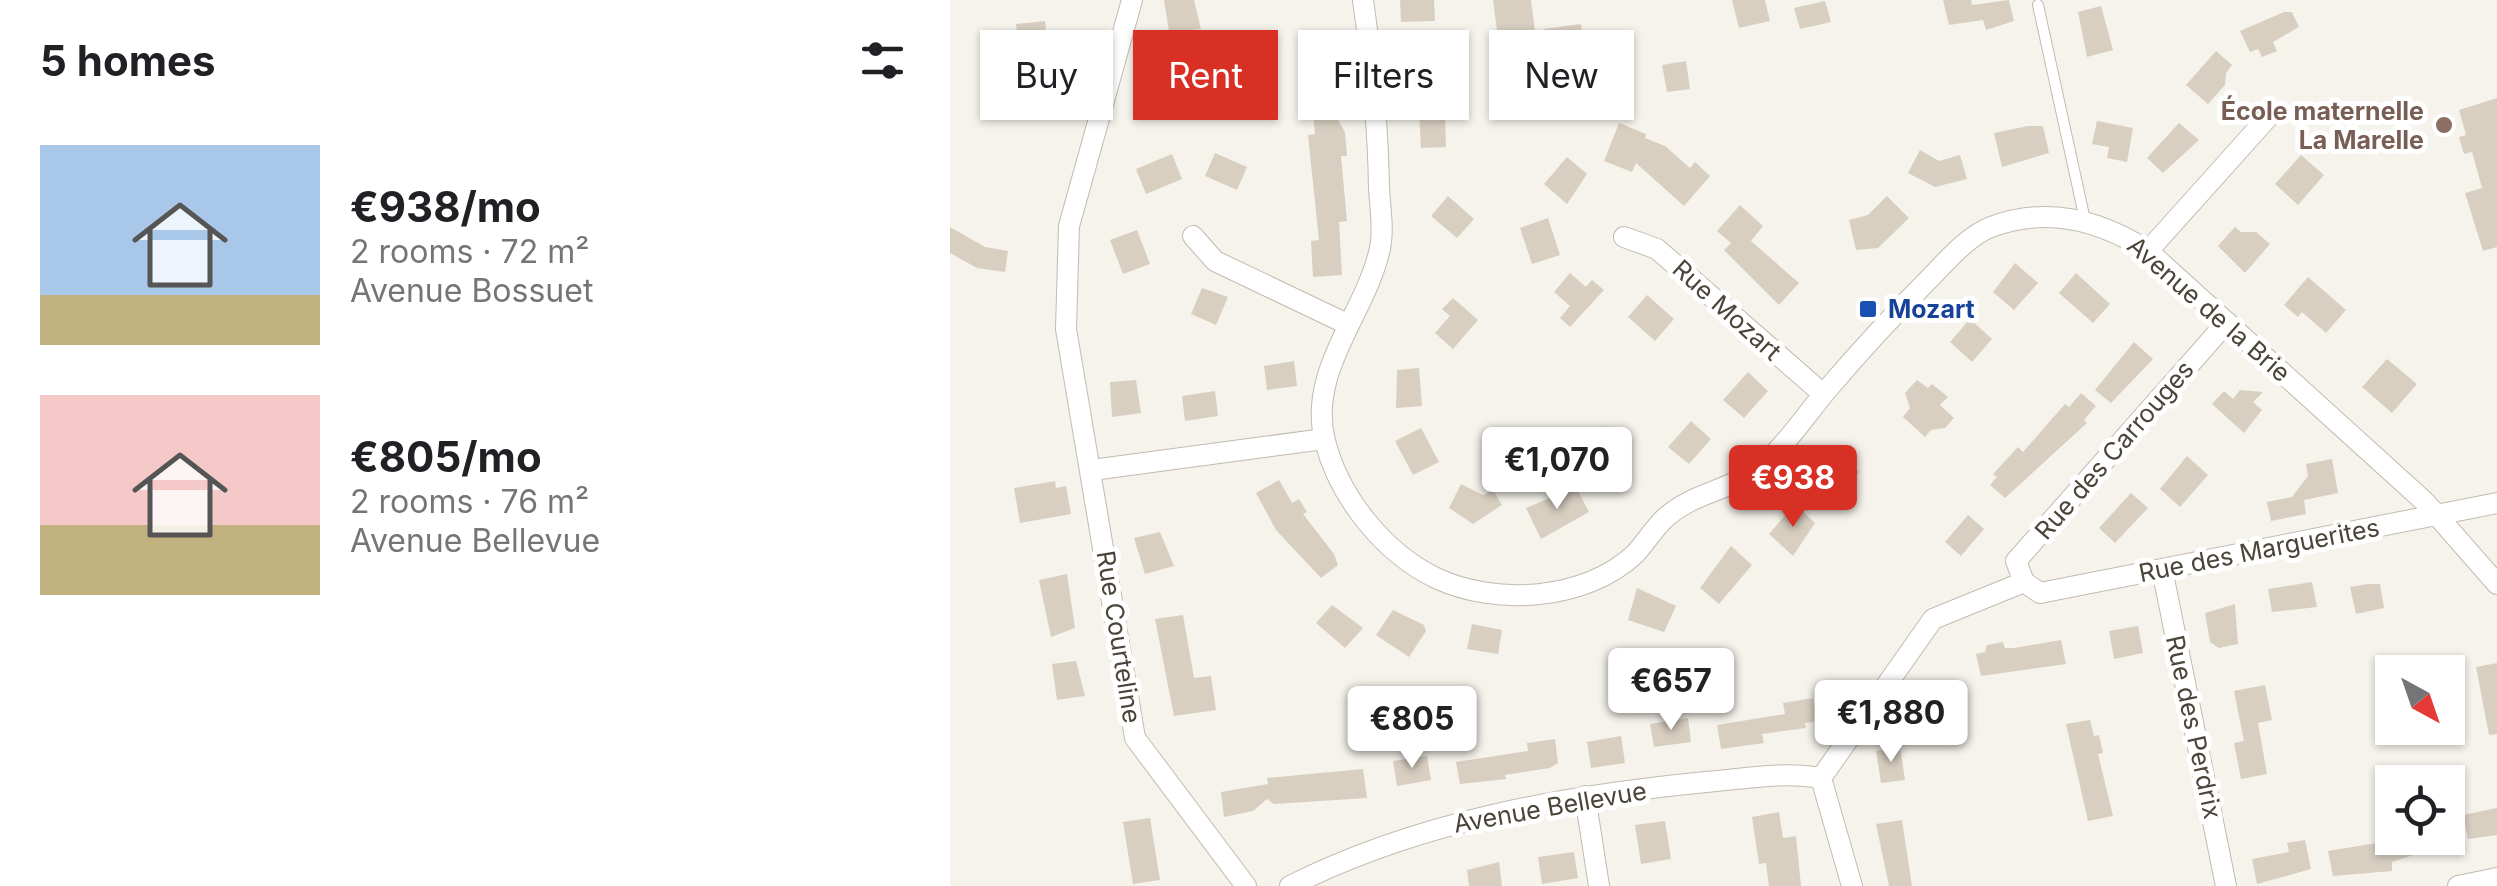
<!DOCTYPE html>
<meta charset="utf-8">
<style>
body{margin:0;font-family:Inter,sans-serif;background:#f6f6f6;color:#202124;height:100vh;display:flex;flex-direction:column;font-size:38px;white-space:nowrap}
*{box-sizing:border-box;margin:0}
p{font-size:32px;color:#757577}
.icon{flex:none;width:55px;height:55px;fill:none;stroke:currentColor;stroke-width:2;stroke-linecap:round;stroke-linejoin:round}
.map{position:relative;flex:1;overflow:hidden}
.drawer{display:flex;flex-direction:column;background:#fff;width:950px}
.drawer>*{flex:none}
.hud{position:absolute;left:30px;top:30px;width:950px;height:90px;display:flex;gap:20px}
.needle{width:65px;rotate:140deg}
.buttons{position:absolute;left:1425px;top:655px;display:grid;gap:20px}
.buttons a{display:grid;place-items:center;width:90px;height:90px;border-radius:0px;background:#fff;box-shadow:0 2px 8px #0004;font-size:50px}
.price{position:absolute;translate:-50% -85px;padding:0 22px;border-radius:10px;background:#fff;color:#222;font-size:32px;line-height:65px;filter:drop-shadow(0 2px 5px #0008)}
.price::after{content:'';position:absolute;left:50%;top:60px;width:30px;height:22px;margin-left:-15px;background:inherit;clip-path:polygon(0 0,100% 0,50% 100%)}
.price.active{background:#d93025;color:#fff}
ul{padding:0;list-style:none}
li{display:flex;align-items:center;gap:30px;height:250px;padding:0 40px}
li span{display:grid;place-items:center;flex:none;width:280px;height:200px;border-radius:0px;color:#555}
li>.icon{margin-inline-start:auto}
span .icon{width:120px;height:120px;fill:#fffc;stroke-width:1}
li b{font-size:42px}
h2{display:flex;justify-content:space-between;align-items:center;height:120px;padding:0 40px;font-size:42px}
.pill{padding:0 35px;border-radius:0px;background:#fff;box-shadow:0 2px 8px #0004;font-size:35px;line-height:90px}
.pill.active{background:#d93025;color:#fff}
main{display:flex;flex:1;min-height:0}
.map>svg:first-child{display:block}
</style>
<main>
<section class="drawer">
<h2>5 homes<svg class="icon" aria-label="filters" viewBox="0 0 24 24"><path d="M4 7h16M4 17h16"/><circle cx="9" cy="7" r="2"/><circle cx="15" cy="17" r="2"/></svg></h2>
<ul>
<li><span style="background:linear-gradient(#a9c7e8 75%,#c2b280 0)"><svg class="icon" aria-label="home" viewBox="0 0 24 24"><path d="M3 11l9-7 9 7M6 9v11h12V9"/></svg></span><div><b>€938/mo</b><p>2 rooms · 72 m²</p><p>Avenue Bossuet</p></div></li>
<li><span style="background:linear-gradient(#f6c9c9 65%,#c2b280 0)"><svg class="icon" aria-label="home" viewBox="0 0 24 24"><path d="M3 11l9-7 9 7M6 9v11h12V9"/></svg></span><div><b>€805/mo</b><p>2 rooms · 76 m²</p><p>Avenue Bellevue</p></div></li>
</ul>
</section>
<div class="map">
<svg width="1547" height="886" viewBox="0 0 1547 886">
<rect width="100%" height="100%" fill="#f6f3ec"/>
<path fill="#d8cfc1" d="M214 0H244L251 29 219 32Z
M450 0H484L485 21 451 22Z
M543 0H581L586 40 549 45Z
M782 0H815L820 21 789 28Z
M993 0H1021L1022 5 1059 0 1064 21 1036 30 1033 20 999 25Z
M875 1 881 22 850 29 844 8Z
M1151 6 1163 50 1137 57 1128 12Z
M1334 12H1342L1349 27 1323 42 1327 51 1312 57 1308 49 1300 52 1290 31Z
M95 21 99 59 71 62 66 24Z
M631 24 634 49 597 54 594 29Z
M1266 51 1282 65 1276 73 1275 85 1258 104 1236 85Z
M383 52 388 120 395 132 397 156H391L397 221 389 222 392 275 363 277 361 241 369 240 358 135 365 134 357 53Z
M496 59V76H487L488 114H495L496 147 471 148 468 91H462L461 60Z
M736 61 740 89 717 92 712 65Z
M246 64 248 94 220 96 218 66Z
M1547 98V247L1533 251 1515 193 1532 188 1522 152 1514 154 1509 137 1516 135 1509 110Z
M1147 121 1183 128 1177 162 1157 158 1159 147 1142 144Z
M669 123 696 134 695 138 715 146 740 168 745 162 760 176 734 206 686 163 682 172 654 161Z
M1229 123 1249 140 1213 173 1197 158Z
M1078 126H1093L1099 153 1052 167 1044 133Z
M970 150 989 161 1010 155 1017 179 985 187 958 173Z
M265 153 297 167 287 190 255 176Z
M222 154 232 179 196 194 186 169Z
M1351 155 1374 175 1348 205 1325 184Z
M617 157 637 174 617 204 594 184Z
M498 196 524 219 507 238 481 216Z
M937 196 959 218 928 248 906 250 899 220 918 215Z
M790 205 813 226 801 241 849 283 829 305 774 250 781 243 767 231Z
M598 218 610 255 582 264 570 228Z
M0 227 35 247 58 251 55 272 27 268 0 253Z
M1285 227 1291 232H1306L1320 244 1295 273 1268 246Z
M187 230 200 264 173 274 160 240Z
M1065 263 1088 283 1064 310 1043 292Z
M620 273 636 287 642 280 654 290 620 327 610 318 620 306 604 292Z
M1126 273 1160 304 1143 323 1109 293Z
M1358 277 1396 310 1376 333 1352 312 1348 317 1334 305Z
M252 288 278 297 266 325 241 314Z
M697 295 724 319 705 341 678 317Z
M503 298 528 320 503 349 485 333 500 316 492 309Z
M1020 319 1042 339 1022 362 1000 342Z
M1184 342 1203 359 1161 403 1145 390Z
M1437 359 1467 384 1442 413 1412 387Z
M344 361 347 386 317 390 314 366Z
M469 368 472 406 446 408 447 370Z
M798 372 818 391 794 418 773 400Z
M186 380 191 413 162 417 160 382Z
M967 380 978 388 982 384 998 397 990 405 1004 418 995 428 981 430 975 437 953 417 960 408 955 393Z
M1290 390 1313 392 1303 402 1312 410 1294 433 1262 404 1274 391 1283 399Z
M265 391 268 416 235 421 232 396Z
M1131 393 1146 406 1134 420 1137 423 1055 498 1040 485 1047 477 1043 474 1068 447 1073 452 1115 404 1119 407Z
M741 421 761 439 739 464 718 447Z
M655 426 675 443 662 458 666 461 660 468 667 474 657 485 628 460Z
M471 428 489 462 463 475 445 441Z
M882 448 909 472 895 487 888 481 878 493 856 475Z
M1237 456 1258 475 1230 507 1210 489Z
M1382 459 1388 493 1354 500 1356 514 1321 521 1317 502 1342 497 1358 476 1356 464Z
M329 480 342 503 349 499 357 512 353 514 384 554 388 565 371 578 326 530 306 493Z
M105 481 106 488 116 486 121 514 70 523 64 488Z
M511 484 533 495 543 490 552 505 523 524 499 508Z
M626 487 639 512 591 539 576 508Z
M1181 493 1198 508 1165 543 1149 528Z
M845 504 865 523 843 556 819 534Z
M1018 515 1034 529 1011 556 995 542Z
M210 532 224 566 195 574 184 538Z
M781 546 802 565 769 604 750 588Z
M117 574 125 628 101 637 89 580Z
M1362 582 1367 607 1322 612 1318 589Z
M1418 584H1430L1434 608 1406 614 1400 587Z
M687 588 726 606 714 632 678 620Z
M1285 604 1288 644 1269 648 1260 642 1255 613Z
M382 605 413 628 395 648 366 623Z
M443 610 474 625 476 631 459 657 426 635Z
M233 615 244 678 261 676 266 710 224 716 205 619Z
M522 624 552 630 548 654 517 649Z
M1188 626 1193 653 1164 659 1159 631Z
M1111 640 1116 664 1031 676 1026 654 1035 652 1037 645 1053 642 1055 648H1064Z
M126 661 135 696 107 700 102 664Z
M1547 663V734L1539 735 1526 667Z
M1315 685 1322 720 1308 723 1317 774 1291 779 1284 743 1294 741 1284 691Z
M863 698 867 721 855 723 856 728 812 734 814 743 771 749 767 725 835 714 833 703Z
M738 718 741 742 704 747 700 724Z
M1140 720 1144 736 1149 735 1153 753 1148 754 1163 816 1138 821 1116 724Z
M671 736 675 763 641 768 637 742Z
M605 739 608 763 600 768 555 775 556 779 510 784 506 762 578 751 577 743Z
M950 747 955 780 931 783 926 751Z
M477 756 481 780 447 786 443 761Z
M413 769 417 798 324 804 317 799 303 811 274 817 271 792 318 784 317 778Z
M1547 808V835L1518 839 1513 815Z
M829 812 833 838 846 836 851 886H819L816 863 809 864 802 817Z
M200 818 210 880 183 884 173 822Z
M952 820 962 886H939L926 824Z
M715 821 721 859 691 864 685 825Z
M1432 838H1496L1497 844 1442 862V871L1383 876 1378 851 1433 842Z
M1355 840 1361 869 1307 884 1302 859 1339 852 1337 843Z
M624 852 628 878 592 884 588 857Z
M549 862 552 886H519L517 870Z"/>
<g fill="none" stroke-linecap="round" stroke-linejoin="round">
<defs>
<path id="service" d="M1088 5 1135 220"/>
<path id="minor" d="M182 0 119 226 116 329 185 738 296 886
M413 0C422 63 428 124 429 188 430 207 434 230 430 248 417 312 357 370 375 441 389 497 434 553 486 578 545 606 635 601 685 554 695 543 703 530 714 519 741 494 773 492 800 474 832 452 852 420 876 391 910 351 946 312 983 275 999 258 1020 235 1041 227 1097 206 1150 220 1198 251L1476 503 1547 584
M243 236 265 261 397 324
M674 237 707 249 873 394
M1198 251 1320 115
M142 470 374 439
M1212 569 1276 886
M1074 582 1090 593 1547 503
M1074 582 1066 561 1277 322
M871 778 983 619 1074 582
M871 778 902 886
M635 796 649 886
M340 886C469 821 613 796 756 782 794 779 833 771 871 778
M1508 886 1547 878"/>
</defs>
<use href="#service" stroke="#c2bbae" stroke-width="12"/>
<use href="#minor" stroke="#c2bbae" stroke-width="22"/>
<use href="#service" stroke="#fff" stroke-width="10"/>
<use href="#minor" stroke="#fff" stroke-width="20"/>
</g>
<circle fill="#8d6e63" stroke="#fff" stroke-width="4" cx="1494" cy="125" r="10"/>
<rect fill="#1a4fb4" stroke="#fff" stroke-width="4" x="908" y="299" width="20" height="20" rx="5"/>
<g text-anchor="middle" stroke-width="10" stroke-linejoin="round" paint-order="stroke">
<g font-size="25" font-weight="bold" fill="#785e54" stroke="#fff" text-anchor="end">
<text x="1474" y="120">École maternelle<tspan x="1474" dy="29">La Marelle</tspan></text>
</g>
<g font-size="25" font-weight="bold" fill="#164399" stroke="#fff" text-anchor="start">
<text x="938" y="318">Mozart</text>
</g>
<g font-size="25" fill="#4b4439" stroke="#fff">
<text transform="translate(1259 309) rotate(41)" y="9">Avenue de la Brie</text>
<text transform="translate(777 310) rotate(42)" y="9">Rue Mozart</text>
<text transform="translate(1164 450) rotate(-49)" y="9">Rue des Carrouges</text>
<text transform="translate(1309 550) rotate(-11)" y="9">Rue des Marguerites</text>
<text transform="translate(169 637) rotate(81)" y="9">Rue Courteline</text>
<text transform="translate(1244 727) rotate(78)" y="9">Rue des Perdrix</text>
<text transform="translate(600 807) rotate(-10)" y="9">Avenue Bellevue</text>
</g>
</g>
</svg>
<div class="buttons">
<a><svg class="needle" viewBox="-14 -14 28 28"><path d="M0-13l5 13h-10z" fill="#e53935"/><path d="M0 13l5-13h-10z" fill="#757577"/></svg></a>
<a><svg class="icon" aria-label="locate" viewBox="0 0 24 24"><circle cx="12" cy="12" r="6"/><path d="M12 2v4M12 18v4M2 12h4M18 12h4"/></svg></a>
</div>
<b class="price" style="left:607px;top:512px">€1,070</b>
<b class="price active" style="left:843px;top:530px">€938</b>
<b class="price" style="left:721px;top:733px">€657</b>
<b class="price" style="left:941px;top:765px">€1,880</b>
<b class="price" style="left:462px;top:771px">€805</b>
<div class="hud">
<a class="pill">Buy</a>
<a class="pill active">Rent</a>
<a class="pill">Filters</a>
<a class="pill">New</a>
</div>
</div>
</main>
